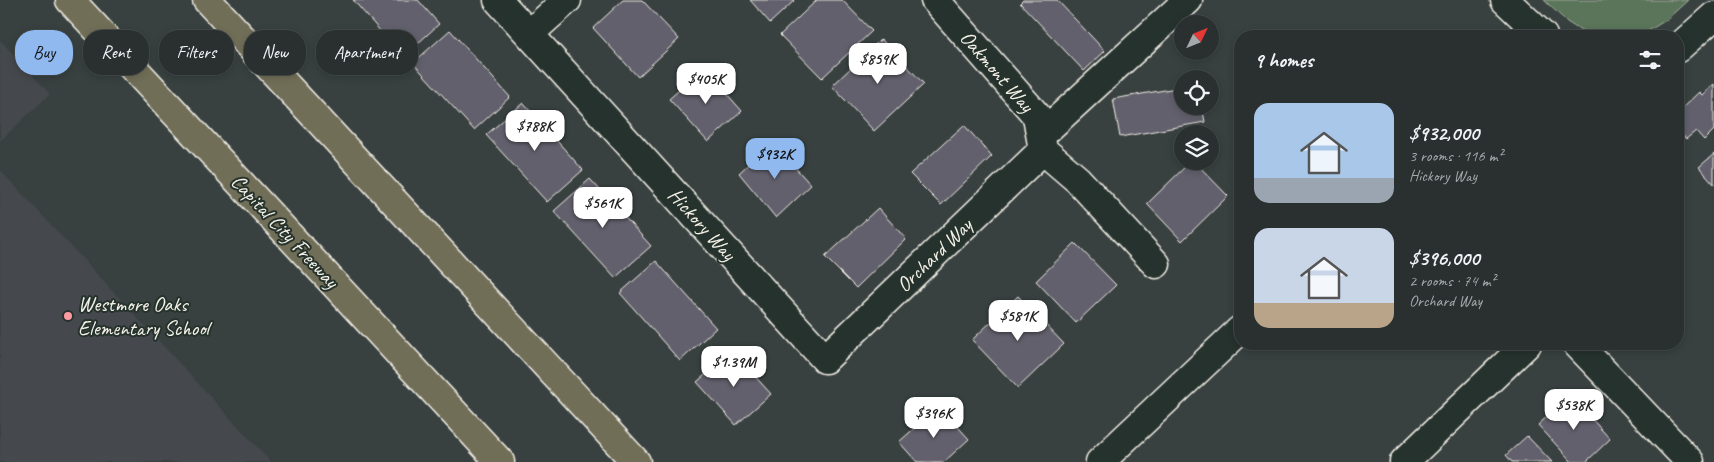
<!DOCTYPE html>
<meta charset="utf-8">
<style>
body{margin:0;font-family:Caveat,sans-serif;background:#323838;color:#f1f3f6;height:100vh;display:flex;flex-direction:column;font-size:19px;white-space:nowrap}
*{box-sizing:border-box;margin:0}
p{font-size:16px;color:#a5a9ab}
.icon{flex:none;width:28px;height:28px;fill:none;stroke:currentColor;stroke-width:2;stroke-linecap:round;stroke-linejoin:round}
.map{position:relative;flex:1;overflow:hidden}
.side{position:absolute;left:1234px;top:30px;width:450px;height:320px;display:flex;flex-direction:column;background:#2a3030;border-radius:20px;box-shadow:0 2px 8px #0003,0 0 0 1px #464b4c}
.side>*{flex:none}
.guide{position:absolute;left:15px;top:30px;width:475px;height:45px;display:flex;gap:10px}
.needle{width:32px;rotate:47deg}
.fabs{position:absolute;left:1174px;top:15px;display:grid;gap:10px}
.fabs a{display:grid;place-items:center;width:45px;height:45px;border-radius:50%;background:#2a3030;box-shadow:0 2px 8px #0003,0 0 0 1px #464b4c;font-size:25px}
.price{position:absolute;translate:-50% -42px;padding:0 11px;border-radius:10px;background:#fff;color:#222;font-size:16px;line-height:32px;filter:drop-shadow(0 1px 2px #0008)}
.price::after{content:'';position:absolute;left:50%;top:30px;width:15px;height:11px;margin-left:-8px;background:inherit;clip-path:polygon(0 0,100% 0,50% 100%)}
.price.on{background:#90b9f0;color:#111}
ul{padding:0;list-style:none}
li{display:flex;align-items:center;gap:15px;height:125px;padding:0 20px}
li span{display:grid;place-items:center;flex:none;width:140px;height:100px;border-radius:15px;color:#555}
li>.icon{margin-inline-start:auto}
span .icon{width:60px;height:60px;fill:#fffc;stroke-width:1}
li b{font-size:21px}
h2{display:flex;justify-content:space-between;align-items:center;height:60px;padding:0 20px;font-size:21px}
.chip{padding:0 18px;border-radius:20px;background:#2a3030;box-shadow:0 2px 8px #0003,0 0 0 1px #464b4c;font-size:18px;line-height:45px}
.chip.on{background:#90b9f0;color:#111}
.map>svg:first-child{display:block}
</style>
<div class="map">
<svg width="1714" height="462" viewBox="0 0 1714 462">
<rect width="100%" height="100%" fill="#384040"/>
<filter id="ink" filterUnits="userSpaceOnUse"><feTurbulence type="fractalNoise" baseFrequency=".02" numOctaves="2"/><feDisplacementMap in="SourceGraphic" scale="10" xChannelSelector="R" yChannelSelector="G"/><feConvolveMatrix kernelMatrix="1 2 1 2 8 2 1 2 1" color-interpolation-filters="sRGB"/></filter>
<g filter="url(#ink)">
<path fill="#454a4d" d="M0 40 50 94 0 141Z
M0 170 271 462H0Z"/>
<path fill="#5a755a" stroke="#a7b3a1" d="M1544 0H1688L1666 20 1640 36H1589L1567 22Z"/>
<path fill="#62606c" stroke="#f4f1e8" d="M353 0H418L439 24 403 57Z
M623 0H642L679 39 638 77 593 28Z
M750 0H795L770 23Z
M817 0H842L872 31 822 78 780 35Z
M1023 0H1057L1105 51 1084 71 1020 3Z
M450 30 510 97 474 130 413 63Z
M881 39 924 84 874 131 832 86Z
M704 68 742 111 708 142 669 99Z
M1714 84V130L1704 140 1696 131 1686 139 1678 130V112L1699 92 1702 95Z
M1182 87V106H1202L1205 122 1120 137 1113 99Z
M523 103 583 170 547 202 486 135Z
M964 125 992 156 941 205 910 174Z
M772 142 811 185 776 218 739 173Z
M1714 154V184L1699 167Z
M1191 161H1194L1228 196 1182 241 1147 204Z
M590 179 651 246 615 278 554 211Z
M878 208 906 239 856 288 825 257Z
M1075 243 1116 285 1076 323 1036 281Z
M656 261 716 328 680 361 620 293Z
M1018 296 1064 344 1018 388 972 340Z
M732 351 771 394 736 425 697 382Z
M1570 395 1610 439 1586 462H1572L1538 425Z
M939 406 969 439 944 462H917L899 442Z
M1527 436 1552 462H1512L1506 455Z"/>
<g fill="none" stroke-linecap="round" stroke-linejoin="round">
<defs>
<path id="minor" d="M498 0 825 359 1043 150
M935 0 1037 116 1043 150
M1505 0 1543 36
M529 34 567 0
M1678 48 1714 16
M1041 135 1188 0
M1043 150 1078 180 1156 264
M1577 344 1690 462
M1100 462 1240 330
M1404 462 1527 344"/>
<path id="highway" d="M70 0 500 462
M207 0 636 462"/>
</defs>
<use href="#minor" stroke="#f4f1e8" stroke-width="31"/>
<use href="#highway" stroke="#f4f1e8" stroke-width="31"/>
<use href="#minor" stroke="#26332d" stroke-width="28"/>
<use href="#highway" stroke="#716e59" stroke-width="28"/>
</g>
</g>
<circle fill="#ff9aa2" stroke="#26332d" stroke-width="2" cx="68" cy="316" r="5"/>
<g text-anchor="middle" stroke-width="4" stroke-linejoin="round" paint-order="stroke">
<g font-size="21" fill="#f4f1e8" stroke="#26332d">
<text transform="translate(997 71) rotate(49)" y="7">Oakmont Way</text>
<text transform="translate(702 224) rotate(48)" y="7">Hickory Way</text>
<text transform="translate(285 231) rotate(47)" y="7">Capital City Freeway</text>
<text transform="translate(934 255) rotate(-44)" y="7">Orchard Way</text>
</g>
<g font-size="21" fill="#f4f1e8" stroke="#26332d" text-anchor="start">
<text x="78" y="311">Westmore Oaks<tspan x="78" dy="24">Elementary School</tspan></text>
</g>
</g>
</svg>
<div class="fabs">
<a><svg class="needle" viewBox="-14 -14 28 28"><path d="M0-13l5 13h-10z" fill="#e53935"/><path d="M0 13l5-13h-10z" fill="#a5a9ab"/></svg></a>
<a><svg class="icon" aria-label="locate" viewBox="0 0 24 24"><circle cx="12" cy="12" r="6"/><path d="M12 2v4M12 18v4M2 12h4M18 12h4"/></svg></a>
<a><svg class="icon" aria-label="layers" viewBox="0 0 24 24"><path d="M12 4l9 5-9 5-9-5zM3 14l9 5 9-5"/></svg></a>
</div>
<b class="price" style="left:878px;top:85px">$859K</b>
<b class="price" style="left:706px;top:105px">$405K</b>
<b class="price" style="left:535px;top:152px">$788K</b>
<b class="price on" style="left:775px;top:180px">$932K</b>
<b class="price" style="left:603px;top:229px">$561K</b>
<b class="price" style="left:1018px;top:342px">$581K</b>
<b class="price" style="left:734px;top:388px">$1.39M</b>
<b class="price" style="left:1574px;top:431px">$538K</b>
<b class="price" style="left:934px;top:439px">$396K</b>
<div class="guide">
<a class="chip on">Buy</a>
<a class="chip">Rent</a>
<a class="chip">Filters</a>
<a class="chip">New</a>
<a class="chip">Apartment</a>
</div>
<section class="side">
<h2>9 homes<svg class="icon" aria-label="filters" viewBox="0 0 24 24"><path d="M4 7h16M4 17h16"/><circle cx="9" cy="7" r="2"/><circle cx="15" cy="17" r="2"/></svg></h2>
<ul>
<li><span style="background:linear-gradient(#a9c7e8 75%,#9aa5b1 0)"><svg class="icon" aria-label="home" viewBox="0 0 24 24"><path d="M3 11l9-7 9 7M6 9v11h12V9"/></svg></span><div><b>$932,000</b><p>3 rooms · 116 m²</p><p>Hickory Way</p></div></li>
<li><span style="background:linear-gradient(#c9d6e8 75%,#b9a48a 0)"><svg class="icon" aria-label="home" viewBox="0 0 24 24"><path d="M3 11l9-7 9 7M6 9v11h12V9"/></svg></span><div><b>$396,000</b><p>2 rooms · 74 m²</p><p>Orchard Way</p></div></li>
</ul>
</section>
</div>
